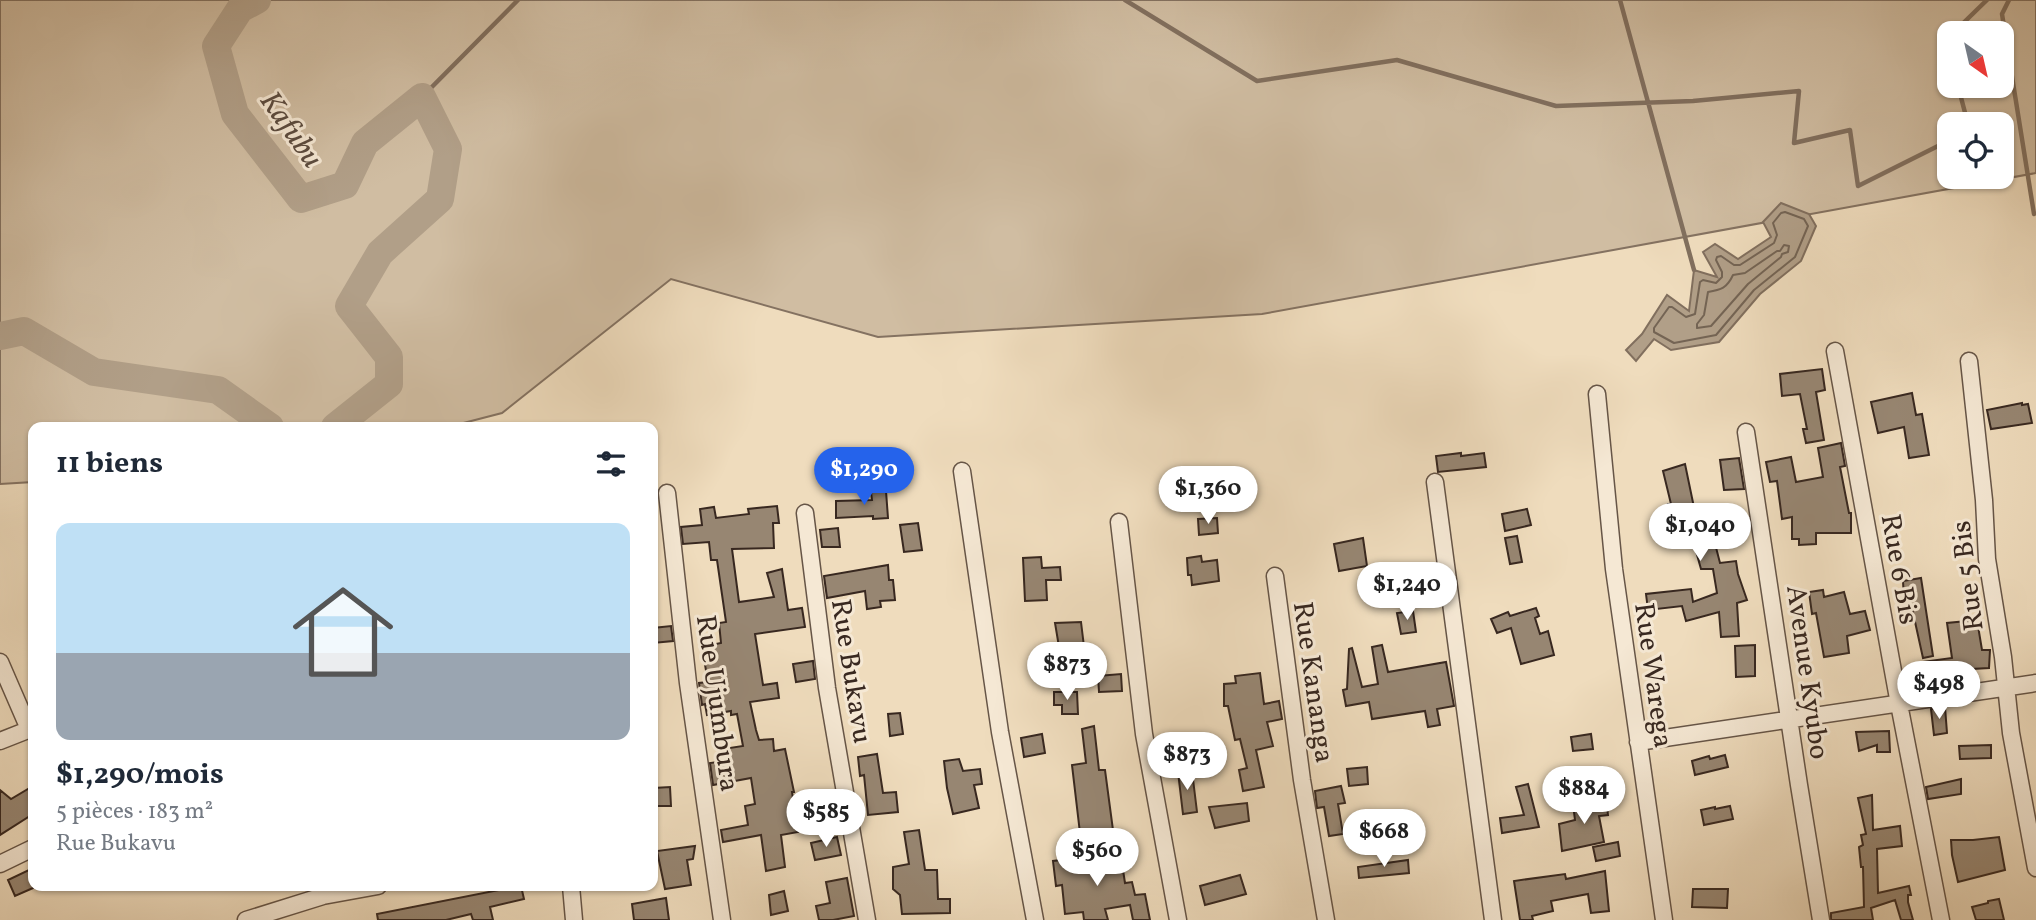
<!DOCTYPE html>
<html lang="fr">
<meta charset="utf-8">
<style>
body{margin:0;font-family:Vollkorn,serif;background:#f6f6f7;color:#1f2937;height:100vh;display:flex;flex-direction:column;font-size:26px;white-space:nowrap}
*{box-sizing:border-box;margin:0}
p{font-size:23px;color:#747a83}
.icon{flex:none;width:38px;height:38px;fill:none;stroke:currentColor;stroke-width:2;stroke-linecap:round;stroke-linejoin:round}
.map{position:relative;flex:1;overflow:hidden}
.drawer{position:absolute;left:28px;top:422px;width:630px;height:469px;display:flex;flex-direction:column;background:#fff;border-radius:14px;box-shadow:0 2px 5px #0004}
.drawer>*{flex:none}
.needle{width:46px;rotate:146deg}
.fabs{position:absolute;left:1937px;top:21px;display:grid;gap:14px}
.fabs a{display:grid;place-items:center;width:77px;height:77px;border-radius:14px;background:#fff;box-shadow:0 2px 5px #0004;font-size:35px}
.price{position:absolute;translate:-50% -60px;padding:0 16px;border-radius:24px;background:#fff;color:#222;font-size:23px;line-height:46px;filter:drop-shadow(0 2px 4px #0008)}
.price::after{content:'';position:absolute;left:50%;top:42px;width:21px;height:16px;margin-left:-10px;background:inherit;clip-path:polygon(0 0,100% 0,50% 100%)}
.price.on{background:#2563eb;color:#fff}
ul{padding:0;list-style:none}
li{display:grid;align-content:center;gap:14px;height:371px;padding:0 28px}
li+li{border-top:2px solid #e0e1e3}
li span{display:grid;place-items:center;height:217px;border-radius:14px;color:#555}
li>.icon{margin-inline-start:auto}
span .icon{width:126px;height:126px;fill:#fffc;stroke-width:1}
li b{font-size:30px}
h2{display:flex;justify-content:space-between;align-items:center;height:84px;padding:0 28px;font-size:30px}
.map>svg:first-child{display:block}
</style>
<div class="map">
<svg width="2036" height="920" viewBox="0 0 2036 920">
<rect width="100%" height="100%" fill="#efdcbd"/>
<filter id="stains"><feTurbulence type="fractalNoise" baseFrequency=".00286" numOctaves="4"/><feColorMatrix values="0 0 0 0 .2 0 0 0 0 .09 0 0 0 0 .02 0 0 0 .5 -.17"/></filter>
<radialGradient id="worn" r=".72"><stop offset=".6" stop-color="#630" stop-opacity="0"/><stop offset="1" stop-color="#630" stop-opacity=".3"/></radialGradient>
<path fill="#d0bda2" stroke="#847261" stroke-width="2" fill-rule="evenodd" d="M0 0H2036V173L1262 314 878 337 671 279 502 413 448 427H33V482L0 484ZM1950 33H2002V86H1950ZM1950 124H2002V177H1950Z"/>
<path fill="#b19f88" stroke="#816f5e" stroke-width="2" d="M1781 203 1809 214 1816 226 1801 261 1760 294 1719 342 1671 350 1654 339 1636 361 1626 350 1642 334 1667 295 1689 311 1694 270 1717 277 1703 252 1715 244 1738 259 1771 237 1763 222Z"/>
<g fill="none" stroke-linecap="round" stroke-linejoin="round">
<path stroke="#746454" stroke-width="2" d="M1785 212 1804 219 1808 226 1795 257 1754 290 1716 335 1674 343 1654 332V328L1669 307H1672L1686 317 1695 314 1700 282 1703 280 1716 283 1722 277V272L1716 260 1717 257 1721 256 1734 265H1740L1774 243 1777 235 1773 223 1781 213Z
M1784 245 1789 246 1788 252 1782 254 1781 257 1748 284 1711 326 1697 328V324L1704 315 1708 292C1721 290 1727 288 1733 275L1745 273 1777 251H1780Z"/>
<path stroke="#816f5e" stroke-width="4.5" d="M1125 0 1257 81 1397 60 1556 106 1693 101 1799 91 1794 143 1850 130 1858 186 1950 140
M1620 0 1694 270
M2009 0 2002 14 2034 214
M1953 33 1987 0
M1950 36 1946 40 1950 54
M1958 86 1968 124
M422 97 518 0"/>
<path stroke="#b19f88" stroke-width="28" d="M257 0 240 9 216 46 235 114 301 199 345 185 365 143 422 97 448 149 440 199 380 253 349 306 389 357V384L335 427
M0 336 24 331 94 372 218 390 270 427"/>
</g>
<path fill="#978672" stroke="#382820" stroke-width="2" d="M1822 369 1825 390 1816 392 1824 440 1806 443 1803 429H1807L1800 394 1782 396 1780 374Z
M1912 393 1916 415 1922 414 1929 455 1909 458 1904 427 1878 433 1871 402Z
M2022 403V405L2028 404 2032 423 1991 429 1987 410Z
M1841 443 1845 466 1840 467 1849 513H1851V533H1816V544L1799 545V539H1792V517L1782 519 1777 481 1770 482 1766 462 1791 457 1796 482 1823 477 1818 448Z
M1461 453V456L1484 453 1486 467 1438 472 1436 456Z
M1739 458 1744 489 1724 490 1720 460Z
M1685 464 1696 517 1704 516 1706 533 1712 532 1720 563 1736 561 1738 574 1747 600 1737 603 1739 636 1721 637 1719 612 1686 621 1682 606 1648 610 1646 594 1691 589 1693 602 1717 593 1713 569H1701L1690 530 1675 534 1668 504H1671L1663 471Z
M886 491 888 518 873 519V516L836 518V501L872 500 871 492Z
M777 506 779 523H773L774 548 732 549 739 602 774 597 767 573 782 569 788 610 802 608 805 627 755 634 763 685 777 683 779 698 750 702 756 730 759 740 773 739 774 751 785 749 794 792H792L798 832 781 835 785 867 766 871 761 835 723 842 721 830 748 825 745 806 755 804 751 778 713 785 710 763 725 761 723 749 743 746 737 714 731 715V711L707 715 705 704 702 705 699 683 708 682 703 653H707L706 646 721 643 719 623 726 622 717 560H711L709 542 683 544 681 527 702 525 700 509 714 507 716 518 749 514 748 509Z
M1527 509 1531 525 1505 531 1502 514Z
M1217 518 1218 533 1199 535 1198 519Z
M918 523 922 550 904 552 900 525Z
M838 528 840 547H822L820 530Z
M1517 536 1522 562 1510 564 1505 538Z
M1363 538 1367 566 1339 571 1334 544Z
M1201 556 1202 562 1217 560 1219 581 1192 585 1191 575H1188L1187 558Z
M1041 557 1042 568 1060 567 1061 580H1046L1047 600 1025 601 1023 558Z
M888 565 889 580H893L895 600 880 601 881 607 867 609 865 591 827 598 824 576Z
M1921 578 1933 656 1923 658 1910 599 1904 600 1903 581Z
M1823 590 1824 597 1844 592 1850 614 1865 611 1870 630 1847 636 1849 653 1824 657 1816 613 1812 614 1809 592Z
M1536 608 1539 616 1535 618 1540 634 1548 631 1554 655 1521 664 1511 628 1497 633 1491 619 1508 612 1510 616Z
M1413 611 1416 632 1401 634 1397 613Z
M1977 620 1982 650H1990L1989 668 1954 670 1955 684 1924 689 1921 678 1925 677 1922 662 1952 658 1947 623Z
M1081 622 1086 663 1062 665 1055 623Z
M671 626 673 641 653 643V628Z
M1382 645 1388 672 1446 662 1454 706 1437 709 1440 725 1428 727 1425 711 1372 719 1369 702 1346 706 1343 690 1347 689 1349 649 1352 648 1362 687 1378 684 1372 647Z
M1755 645V676L1736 677 1735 646Z
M813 661 815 679 796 682 793 664Z
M1260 673 1264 704 1279 701 1282 719 1267 722 1273 746 1256 750 1264 787 1243 791 1239 770 1247 768 1240 739 1235 740 1228 706H1224V684L1236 683 1235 676Z
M1121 674 1122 691 1099 692 1098 676Z
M1054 692H1077L1078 714H1062V705H1054Z
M1945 707 1947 733 1934 735 1931 709Z
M900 713 903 734 890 736 888 714Z
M1094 726 1099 770H1105L1113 830 1080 833 1072 765 1086 763 1082 729Z
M1889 731 1890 752H1877V745L1859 751 1856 732Z
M1042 734 1045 753 1024 757 1021 738Z
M1591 734 1593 749 1573 751 1571 737Z
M1991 745V758L1960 759 1959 746Z
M877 754 883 793 896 792 898 812 868 815 864 775 860 776 858 757Z
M1725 755 1728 767 1695 775 1692 761 1709 756 1710 759Z
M959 759 963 771 980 769 982 784 974 785 979 808 953 814 947 788 944 761Z
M1367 767 1368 784 1349 786 1347 769Z
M1192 771 1197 812 1183 814 1178 772Z
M1961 779V794L1928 799 1926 787Z
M1528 784 1539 827 1502 833 1500 818 1524 815 1516 787Z
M33 786V814L0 835V790L11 799Z
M1341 786 1345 803 1338 804 1343 834 1329 836 1324 807 1317 808 1315 791Z
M670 787 671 806H654V788Z
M1872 795 1873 830 1900 826 1902 846 1877 849 1878 893 1909 886 1911 895H1908V902L1913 920H1901L1895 900 1871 908 1873 920H1831V913L1864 907 1863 867H1861L1859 847 1863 845 1861 835 1866 834 1858 798Z
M1606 800 1608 815 1599 816 1604 842 1562 851 1559 824 1575 820 1573 804Z
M1247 803 1249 821 1215 828 1209 807Z
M1730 806 1733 819 1704 825 1701 810 1715 807V809Z
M919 830 925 870H937L938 899H950V913L902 914 900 895 893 889V867L909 864 904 832Z
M837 837 841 855 815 860 811 843Z
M1999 837 2005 870 1958 882 1952 855 1951 840H1973Z
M1618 842 1620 856 1596 861 1593 847Z
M695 846 693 859 687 860 691 885 665 889 657 851Z
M1096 856 1097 861 1121 857 1125 883 1132 882 1135 895 1145 894 1150 920H1133L1130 905 1105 909 1108 920H1084L1083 912 1065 914 1062 885 1056 886 1053 861Z
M1408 860 1409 873 1359 878 1358 867Z
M33 868V888L15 896 8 880Z
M1605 871 1609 911 1591 913 1588 894 1551 901 1553 911 1532 916 1533 920H1520L1514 881 1565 874 1566 879Z
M1240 875 1246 894 1205 905 1200 886Z
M847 878 854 916 833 920H819L816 906 830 903 826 882Z
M498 886H521L524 899 490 907 493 920H473L471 914 446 920H378L377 914 499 890Z
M1693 889H1728L1727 908 1692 907Z
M784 891 788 911 771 915 769 895Z
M666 898 669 920H634L632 904Z
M1999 899 2004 920H1976L1972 907 1988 903V901Z"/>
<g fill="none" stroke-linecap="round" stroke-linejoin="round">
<defs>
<path id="street" d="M1835 351 1899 704 1941 920
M1969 361 1984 500 1987 559 2003 657 2011 733 2036 868
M1597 394 1614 569 1664 920
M1746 432 1799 785 1821 920
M962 471 1000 732 1035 920
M1435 482 1493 920
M667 493 688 683 722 920
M805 513 827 688 867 920
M1119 522 1144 734 1178 920
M1275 576 1302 780 1326 920
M0 662 29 729
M0 741 33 728
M1638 742 2036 683
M0 864 33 848
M571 886 574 920
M246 920 323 896 378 886"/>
</defs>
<use href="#street" stroke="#665547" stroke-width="19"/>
<use href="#street" stroke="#f5e8d4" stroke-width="16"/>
</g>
<g text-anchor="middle" stroke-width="6" stroke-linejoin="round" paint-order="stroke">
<g font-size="28" fill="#382820" stroke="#f5e8d4">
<text transform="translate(1901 569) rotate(80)" y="10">Rue 6 Bis</text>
<text transform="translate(1966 576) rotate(-97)" y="10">Rue 5 Bis</text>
<text transform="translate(853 671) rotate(81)" y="10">Rue Bukavu</text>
<text transform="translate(1809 672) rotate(82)" y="10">Avenue Kyubo</text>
<text transform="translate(1655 675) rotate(82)" y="10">Rue Warega</text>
<text transform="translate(1315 682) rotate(82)" y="10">Rue Kananga</text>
<text transform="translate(719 703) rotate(82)" y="10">Rue Ujumbura</text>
</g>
<g font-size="30" font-style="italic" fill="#5c4c3f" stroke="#f5e8d4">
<text transform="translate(292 129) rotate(55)" y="10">Kafubu</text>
</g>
</g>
<rect width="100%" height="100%" filter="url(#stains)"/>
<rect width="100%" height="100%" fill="url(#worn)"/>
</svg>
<div class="fabs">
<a><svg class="needle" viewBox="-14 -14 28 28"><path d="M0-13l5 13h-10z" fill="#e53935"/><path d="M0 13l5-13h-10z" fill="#747a83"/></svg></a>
<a><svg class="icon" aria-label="locate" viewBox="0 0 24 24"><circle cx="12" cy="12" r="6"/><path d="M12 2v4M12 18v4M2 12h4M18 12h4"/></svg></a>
</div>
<b class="price on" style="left:864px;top:507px">$1,290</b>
<b class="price" style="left:1208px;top:526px">$1,360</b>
<b class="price" style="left:1700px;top:563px">$1,040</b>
<b class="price" style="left:1407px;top:622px">$1,240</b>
<b class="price" style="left:1067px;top:702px">$873</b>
<b class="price" style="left:1939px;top:721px">$498</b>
<b class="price" style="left:1187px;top:792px">$873</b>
<b class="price" style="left:1584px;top:826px">$884</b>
<b class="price" style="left:826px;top:849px">$585</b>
<b class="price" style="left:1384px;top:869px">$668</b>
<b class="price" style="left:1097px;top:888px">$560</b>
<section class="drawer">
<h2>11 biens<svg class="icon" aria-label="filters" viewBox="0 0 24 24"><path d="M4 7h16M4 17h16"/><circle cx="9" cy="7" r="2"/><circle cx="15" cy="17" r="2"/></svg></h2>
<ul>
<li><span style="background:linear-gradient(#bfe0f5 60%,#9aa5b1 0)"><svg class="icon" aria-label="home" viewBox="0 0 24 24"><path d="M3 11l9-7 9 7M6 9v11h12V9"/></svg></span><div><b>$1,290/mois</b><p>5 pièces · 183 m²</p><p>Rue Bukavu</p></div></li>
</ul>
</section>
</div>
